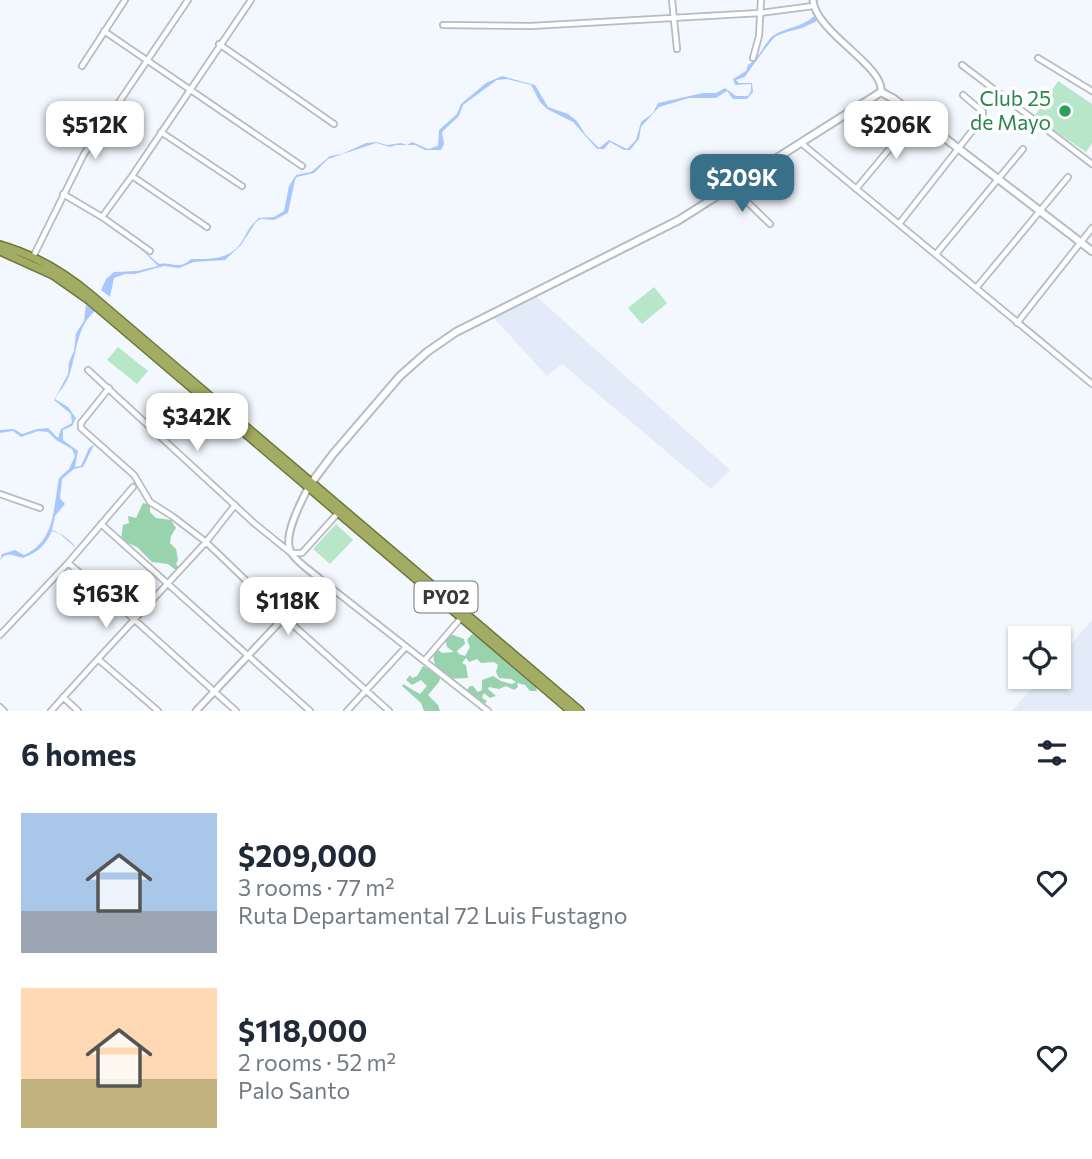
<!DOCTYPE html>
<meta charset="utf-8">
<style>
body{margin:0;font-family:Commissioner,sans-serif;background:#f2f2f3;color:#1f2937;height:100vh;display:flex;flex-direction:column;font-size:26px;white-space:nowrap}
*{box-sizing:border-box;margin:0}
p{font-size:23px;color:#747a83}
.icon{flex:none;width:38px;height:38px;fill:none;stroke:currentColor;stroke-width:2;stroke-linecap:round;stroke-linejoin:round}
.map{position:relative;height:711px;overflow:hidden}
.drawer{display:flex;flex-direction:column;background:#fff;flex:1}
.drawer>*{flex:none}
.fabs{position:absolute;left:1008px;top:626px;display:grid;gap:14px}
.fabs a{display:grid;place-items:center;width:63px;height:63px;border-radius:0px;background:#fff;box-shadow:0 2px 5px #0004;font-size:35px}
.price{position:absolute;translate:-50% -60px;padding:0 16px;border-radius:14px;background:#fff;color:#222;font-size:23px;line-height:46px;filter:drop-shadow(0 2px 4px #0008)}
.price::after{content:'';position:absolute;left:50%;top:42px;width:21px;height:16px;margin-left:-10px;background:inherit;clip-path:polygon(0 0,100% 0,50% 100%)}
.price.current{background:#38708a;color:#fff}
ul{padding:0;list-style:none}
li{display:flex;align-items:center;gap:21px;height:175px;padding:0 21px}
li span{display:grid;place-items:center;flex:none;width:196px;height:140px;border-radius:0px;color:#555}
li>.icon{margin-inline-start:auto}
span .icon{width:84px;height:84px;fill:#fffc;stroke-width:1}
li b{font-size:30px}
h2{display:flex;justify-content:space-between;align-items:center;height:84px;padding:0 21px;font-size:30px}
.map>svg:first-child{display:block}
</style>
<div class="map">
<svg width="1092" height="711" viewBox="0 0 1092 711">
<rect width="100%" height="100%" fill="#f3f8fe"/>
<path fill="#e2ebf7" d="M537 297 730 470 711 489 562 364 547 376 493 317Z
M1092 620V711H1012L1041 677H1059V658Z"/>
<path fill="#b8e6c8" d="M1058 81 1092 104V143L1086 152 1034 117Z
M654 287 667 303 642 324 628 308Z
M118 347 148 371 137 384 107 360Z
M336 524 353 540 330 564 313 549Z"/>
<path fill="#98d3ad" d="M143 503 150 505V512L156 518 171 520 176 528 171 536 170 543 176 549 178 560 176 564 180 569 177 571 168 564 152 562 137 547 121 540 123 525 129 523 128 516 136 518Z
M450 634 464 639 465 644 457 651 459 654 465 656 470 647 467 640 472 634 480 638 535 684 537 691H530L525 685 517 683 518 687 514 690 506 686 499 689 489 687 488 689 496 696 490 698 484 693 482 698 487 701 484 705 467 690 470 686H473L478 692 482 690V680L493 676 501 681 512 684 516 682 511 679 499 678 496 672 498 665 494 662 481 663 477 659 469 662 466 658 462 663 466 665 468 678 447 679C438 670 429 661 436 648L442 653 454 652 447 647 445 640Z
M423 666 441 676 439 682 428 695 438 705 440 711H424L421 703 402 686 403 684 420 694 427 686 421 680 412 685 406 680 410 675 412 678 417 676Z"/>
<path fill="#aac7fb" d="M814 16 817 21C812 23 807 26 802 28 792 31 784 32 775 37 772 39 747 73 745 77L736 80 739 83H752L753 92 747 99H733L727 91 716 98H689L659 107 641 127 639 139 630 150H624L610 142 604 149H597L573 122 547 109 540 102 531 85 507 79 497 80 463 105 459 116 442 132 444 144 441 150H425L415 145H396L390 147 376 143 328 159 314 173 297 177 295 180 288 213 274 220 261 219 256 222 241 245 225 260 194 262 179 268 164 266 135 274H125L114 278 110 297 101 290 106 279 114 272 137 271 158 266 138 246 159 264C171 261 179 271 191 259 214 259 233 260 245 236 249 228 252 224 259 218L274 217 284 211 289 186 296 175 311 172 330 156 342 154 366 143 376 142 387 145 401 143 407 145 412 142 428 149 438 146 439 130 457 114 461 104 486 83 502 76 535 85 548 107 568 114 577 121 585 134 599 148 609 140 627 149 636 140 641 122 653 113 658 103 703 93H716L725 88 736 96H748L751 91V84L735 85 733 79 746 71 748 65C761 57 765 41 774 35 787 27 803 27 814 16Z
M86 304 95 311C76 327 77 354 69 376 66 385 59 391 55 399L68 407 76 418 72 426 63 430V440L78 451 75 467 81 466 89 448 95 444 120 464 94 445 83 467 74 469 62 479 60 498 65 504 55 516 52 530C62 534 70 539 76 548L60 534 52 531C45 546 38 552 23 558 14 556 7 551 0 560L2 554 15 550 24 555C56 541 53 507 59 478L69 469 75 456 72 449 56 440 48 432 38 431 21 437 13 431 0 433V430L14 429 22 434 37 429 48 428 58 438 61 429 72 423 71 414 54 400 68 374 69 362 74 351 76 333 84 321Z"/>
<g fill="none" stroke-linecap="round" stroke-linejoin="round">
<defs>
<path id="minor" d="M672 0 677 49
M443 25 531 26 760 13 813 6
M104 31 302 166
M219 44 334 124
M753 58 759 36 761 0
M1038 58 1092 91
M962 65 1092 164
M82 66 125 0
M161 132 242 186
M801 143 1092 384
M132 176 207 227
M732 187 770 224
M856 189 916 117
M63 194 102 217 150 251
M102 217 132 176 251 0
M899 224 983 117V112L963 95
M936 254 1023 149
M33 257 84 154 188 0
M977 287 1068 177
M1017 323 1092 228
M88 370 254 523 291 553H302L338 513
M109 388 81 423V428L134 475 150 502 172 516 206 542 284 617 389 711
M0 494 40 508
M101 524 310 711
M68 563 107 595 236 711
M320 579 488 711
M0 635 68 563 133 487
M98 659 206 542 235 505
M424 661 461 618
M63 697 78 711
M0 707 4 711
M51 711 98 659 158 711
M347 711 406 647"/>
<path id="tertiary" d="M813 0C815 32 885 66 881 92
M196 711 320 579C311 571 296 562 291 552 282 537 301 502 308 488"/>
<path id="secondary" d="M309 486 333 454 400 376 427 352 456 332 679 220 881 92 894 99 1092 251"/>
<path id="trunk" d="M0 245C35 255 65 273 92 296L580 711
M0 251 53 275 90 301 571 711"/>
</defs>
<use href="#minor" stroke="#b6bcc1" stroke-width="8"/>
<use href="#tertiary" stroke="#b6bcc1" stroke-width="9"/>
<use href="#secondary" stroke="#b6bcc1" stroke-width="10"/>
<use href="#trunk" stroke="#6e763a" stroke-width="10"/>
<use href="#minor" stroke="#fff" stroke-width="4.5"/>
<use href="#tertiary" stroke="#fff" stroke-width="5"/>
<use href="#secondary" stroke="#fff" stroke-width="6"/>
<use href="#trunk" stroke="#a2ac62" stroke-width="7"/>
</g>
<circle fill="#2e9e5b" stroke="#fff" stroke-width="2.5" cx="1065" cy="111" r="7"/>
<g text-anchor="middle" stroke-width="7" stroke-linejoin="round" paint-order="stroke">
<rect fill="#fff" stroke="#737476" stroke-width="2" x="414.5" y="581.5" width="63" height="31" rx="5"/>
<g font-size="19" font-weight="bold" fill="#37393b">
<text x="446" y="604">PY02</text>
</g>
<g font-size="21" fill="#27864d" stroke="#fff" text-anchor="end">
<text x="1051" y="106">Club 25<tspan x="1051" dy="24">de Mayo</tspan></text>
</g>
</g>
</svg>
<div class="fabs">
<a><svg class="icon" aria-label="locate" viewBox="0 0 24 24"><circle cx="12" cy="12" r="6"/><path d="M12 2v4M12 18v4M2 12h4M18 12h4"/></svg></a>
</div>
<b class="price" style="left:95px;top:161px">$512K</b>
<b class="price" style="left:896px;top:161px">$206K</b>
<b class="price current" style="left:742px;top:214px">$209K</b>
<b class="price" style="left:197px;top:453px">$342K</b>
<b class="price" style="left:106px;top:630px">$163K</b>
<b class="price" style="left:288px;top:637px">$118K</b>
</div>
<section class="drawer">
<h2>6 homes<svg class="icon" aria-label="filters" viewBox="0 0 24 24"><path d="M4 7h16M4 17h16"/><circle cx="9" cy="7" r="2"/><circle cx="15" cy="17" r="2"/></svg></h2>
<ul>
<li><span style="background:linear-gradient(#a9c7e8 70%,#9aa5b1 0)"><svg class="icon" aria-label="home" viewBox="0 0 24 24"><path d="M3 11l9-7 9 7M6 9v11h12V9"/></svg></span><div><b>$209,000</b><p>3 rooms · 77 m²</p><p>Ruta Departamental 72 Luis Fustagno</p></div><svg class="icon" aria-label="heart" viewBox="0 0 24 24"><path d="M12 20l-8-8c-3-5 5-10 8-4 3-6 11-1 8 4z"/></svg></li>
<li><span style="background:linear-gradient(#ffd9b3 65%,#c2b280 0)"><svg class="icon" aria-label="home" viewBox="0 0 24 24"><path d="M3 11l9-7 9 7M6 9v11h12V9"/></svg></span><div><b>$118,000</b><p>2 rooms · 52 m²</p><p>Palo Santo</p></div><svg class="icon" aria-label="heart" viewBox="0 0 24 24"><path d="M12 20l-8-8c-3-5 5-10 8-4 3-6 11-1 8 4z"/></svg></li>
</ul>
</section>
